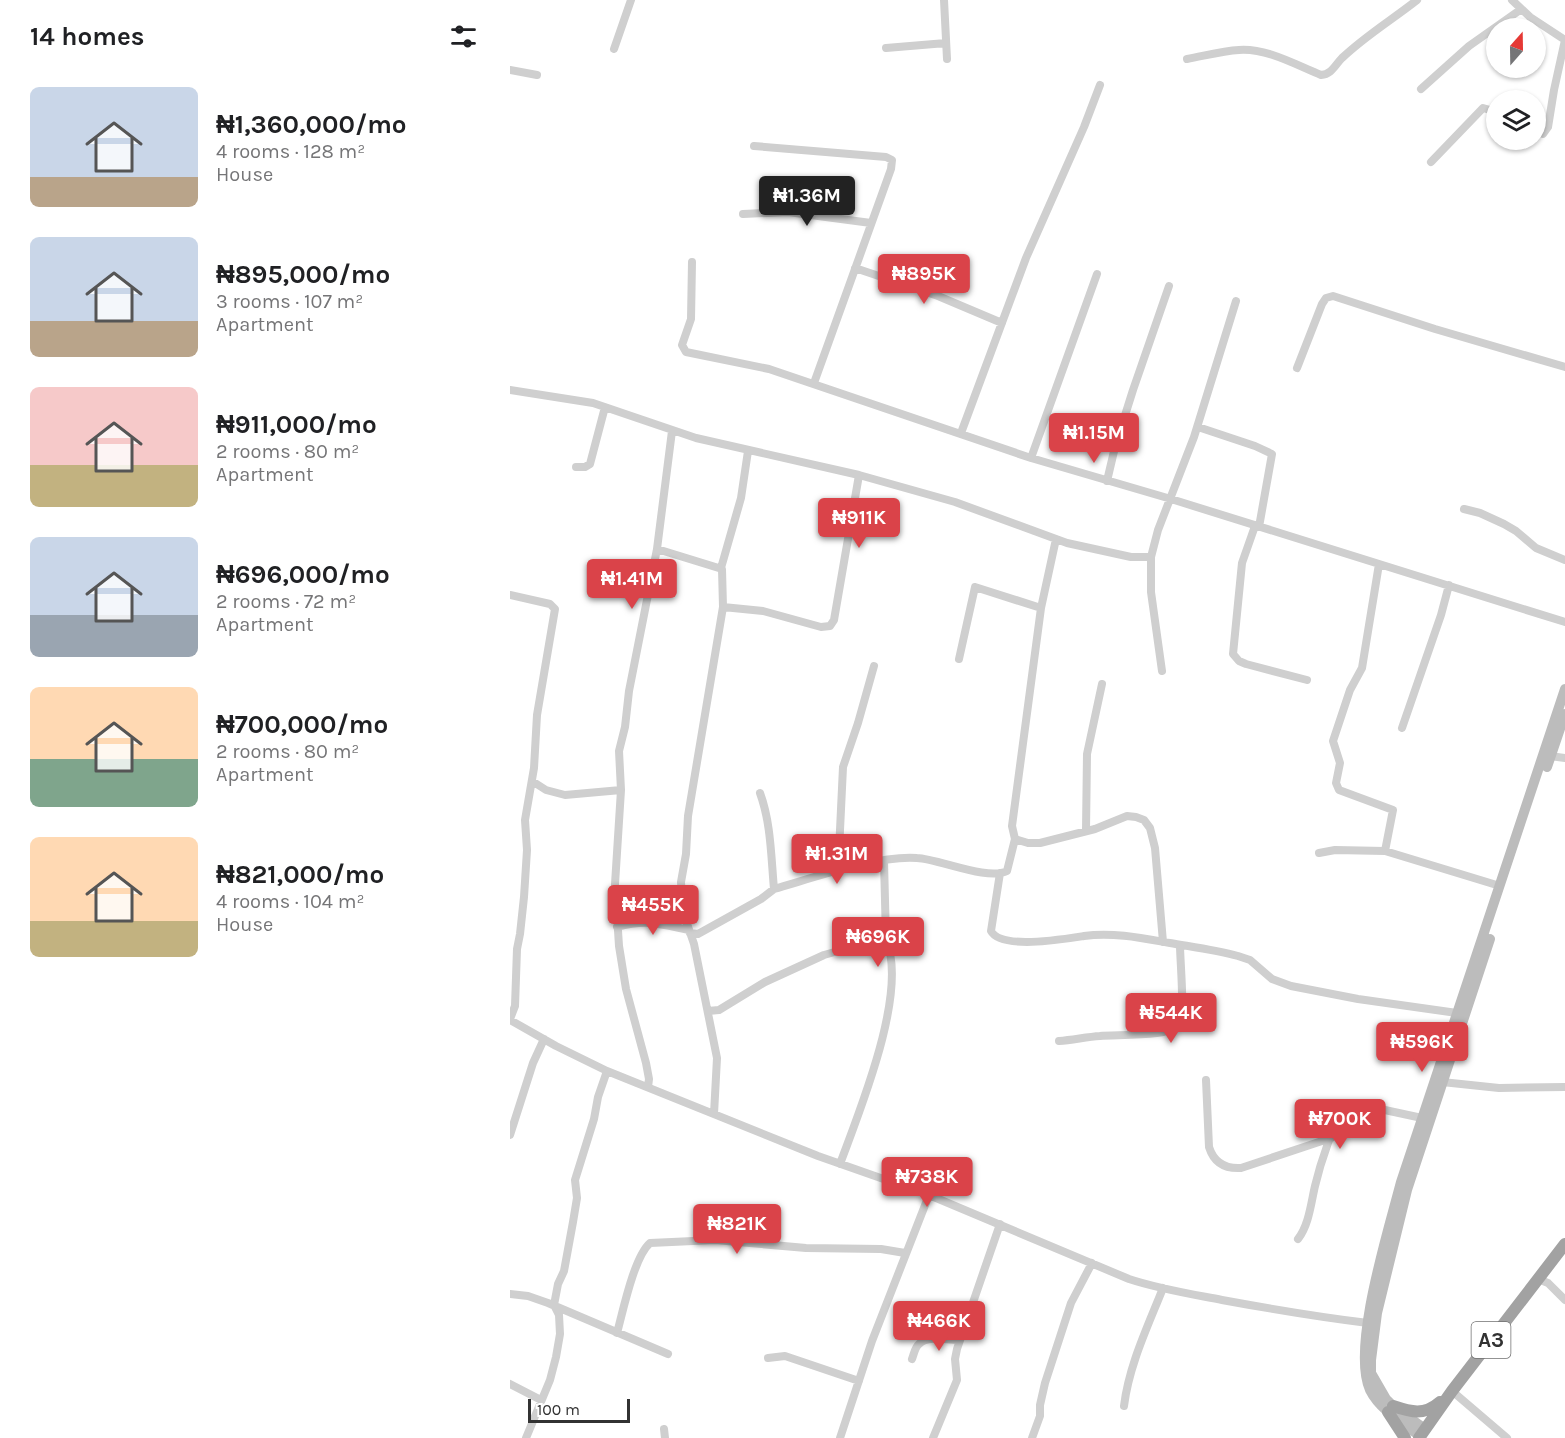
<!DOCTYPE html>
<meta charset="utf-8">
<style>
body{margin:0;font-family:Karla,sans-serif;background:#f6f6f6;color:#202124;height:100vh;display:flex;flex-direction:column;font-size:22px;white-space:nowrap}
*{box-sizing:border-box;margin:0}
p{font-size:20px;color:#757577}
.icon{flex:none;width:33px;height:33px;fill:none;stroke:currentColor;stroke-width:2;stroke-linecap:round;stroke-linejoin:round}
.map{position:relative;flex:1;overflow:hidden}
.details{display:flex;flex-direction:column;background:#fff;width:510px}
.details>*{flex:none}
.needle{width:39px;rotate:20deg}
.controls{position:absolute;left:976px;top:18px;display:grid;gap:12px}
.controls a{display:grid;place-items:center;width:60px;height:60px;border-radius:50%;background:#fff;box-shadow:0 2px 4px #0004;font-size:30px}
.scale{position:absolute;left:18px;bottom:15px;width:102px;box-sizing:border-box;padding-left:6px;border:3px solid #323232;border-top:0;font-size:16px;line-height:21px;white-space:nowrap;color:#323232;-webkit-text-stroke:4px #fff;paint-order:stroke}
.price{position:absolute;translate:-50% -51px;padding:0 14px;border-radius:6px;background:#da4349;color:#fff;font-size:20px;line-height:39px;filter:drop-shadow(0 2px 3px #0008)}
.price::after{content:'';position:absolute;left:50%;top:36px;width:18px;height:14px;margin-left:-9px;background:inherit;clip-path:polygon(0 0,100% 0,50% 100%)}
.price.current{background:#222;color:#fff}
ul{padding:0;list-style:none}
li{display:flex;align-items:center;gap:18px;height:150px;padding:0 30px}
li span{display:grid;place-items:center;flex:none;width:168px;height:120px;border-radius:9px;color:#555}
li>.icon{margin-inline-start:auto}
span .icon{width:72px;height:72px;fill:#fffc;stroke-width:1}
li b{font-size:26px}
h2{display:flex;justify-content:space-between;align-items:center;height:72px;padding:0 30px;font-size:26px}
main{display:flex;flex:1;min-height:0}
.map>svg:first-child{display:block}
</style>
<main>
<section class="details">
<h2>14 homes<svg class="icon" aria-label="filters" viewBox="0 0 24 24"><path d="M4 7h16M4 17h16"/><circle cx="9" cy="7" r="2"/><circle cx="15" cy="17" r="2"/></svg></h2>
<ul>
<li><span style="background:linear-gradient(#c9d6e8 75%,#b9a48a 0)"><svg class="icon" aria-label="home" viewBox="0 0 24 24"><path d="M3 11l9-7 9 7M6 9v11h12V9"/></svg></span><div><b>₦1,360,000/mo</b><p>4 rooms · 128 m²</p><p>House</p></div></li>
<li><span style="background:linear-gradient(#c9d6e8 70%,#b9a48a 0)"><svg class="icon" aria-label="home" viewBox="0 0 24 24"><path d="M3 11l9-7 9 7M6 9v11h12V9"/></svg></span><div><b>₦895,000/mo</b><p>3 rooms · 107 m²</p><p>Apartment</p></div></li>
<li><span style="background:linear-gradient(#f6c9c9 65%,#c2b280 0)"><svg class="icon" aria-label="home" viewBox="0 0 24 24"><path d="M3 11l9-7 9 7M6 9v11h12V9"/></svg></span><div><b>₦911,000/mo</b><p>2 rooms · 80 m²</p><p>Apartment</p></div></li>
<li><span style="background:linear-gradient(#c9d6e8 65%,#9aa5b1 0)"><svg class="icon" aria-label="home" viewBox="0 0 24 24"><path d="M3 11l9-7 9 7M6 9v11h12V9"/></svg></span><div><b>₦696,000/mo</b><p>2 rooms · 72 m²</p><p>Apartment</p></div></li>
<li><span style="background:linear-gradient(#ffd9b3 60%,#7fa58c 0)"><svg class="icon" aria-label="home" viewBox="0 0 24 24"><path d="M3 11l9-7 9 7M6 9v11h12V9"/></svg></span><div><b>₦700,000/mo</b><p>2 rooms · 80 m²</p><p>Apartment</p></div></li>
<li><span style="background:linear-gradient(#ffd9b3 70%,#c2b280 0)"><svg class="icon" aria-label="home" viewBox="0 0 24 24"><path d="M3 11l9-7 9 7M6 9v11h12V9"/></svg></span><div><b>₦821,000/mo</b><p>4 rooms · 104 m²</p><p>House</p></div></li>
</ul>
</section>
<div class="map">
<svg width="1055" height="1438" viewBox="0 0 1055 1438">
<rect width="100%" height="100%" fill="#fff"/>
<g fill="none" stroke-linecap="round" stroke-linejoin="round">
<path stroke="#cfcfcf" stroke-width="8" d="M434 0 437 59
M1002 0 1020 17 1055 40
M376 48 436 43
M104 49 121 0
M677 59C694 56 712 51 729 50 757 48 786 65 811 75 822 74 825 65 832 58 855 36 883 19 907 0
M0 70 27 75
M911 89 959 46 1010 10
M1026 132 1033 134 1038 127 1044 90 1055 40
M244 146 376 157 382 160 381 169 304 383
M921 162 973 108 987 112
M233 214 278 212 361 223
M182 262 181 319 172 345 176 352 259 369 521 458 661 499 1055 622
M345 268 428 296 492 323
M787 368 812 304 816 298 823 296 925 329 1055 367
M0 390 83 403 186 438 349 475 445 502 557 543 621 557H641L648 530 684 437 726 301
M688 427 745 446 762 454 749 527
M451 433 516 258 574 127 590 85
M521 458 587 274
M66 467H75L80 464 95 407
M597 481 605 447 623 390 659 286
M954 509 970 513 994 524 1006 531 1026 548 1055 560
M745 526 732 563 723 654 729 661 736 664 797 680
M147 549 212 569 213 607 253 611 311 627 320 626 324 620 349 475
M641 557V592L652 671
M869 564 852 668 840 690 823 741 830 763 826 783 829 790 883 810 875 851
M211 568 231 498 238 451
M0 595 40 604 45 609 27 715 24 768 15 820 17 850 14 897 10 934 7 949 5 1006 0 1019
M449 659 465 587 531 608
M892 728 931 615 939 585
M1040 756 1055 758
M22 781 36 790 55 795 111 790
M250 793C261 823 261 856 264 889
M576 831 577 754 592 684
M505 839 518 843H530L585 829 617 816 626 817 634 820 640 828 645 848 653 942
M809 853 825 850 875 851 990 886
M374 861 376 940
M328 872 333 767 348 723 364 666
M490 873 481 931C491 950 555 939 574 936 603 932 632 938 660 943 683 947 706 950 728 956L740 960 762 979 781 986 848 999 947 1013
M107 927C137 919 150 924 179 930
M180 933 188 934 251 899 264 889C303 878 368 855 407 858 429 859 478 881 497 871L505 839 502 826 531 608 546 539
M198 1011 209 1010 255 982 314 955 370 939 376 940C399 992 349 1112 330 1164
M0 1020 46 1046 97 1071 308 1156 419 1195 619 1279C649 1289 681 1294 712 1300 761 1309 809 1317 858 1323
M549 1041C563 1040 576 1037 590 1036 605 1034 665 1038 670 1023 675 1011 670 961 670 945
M696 1080 699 1147C704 1163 715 1169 731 1168L821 1138
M932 1082 989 1088 1055 1087
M138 1087 139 1079 136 1063 116 989 109 946 105 884 111 790 109 751 115 727 119 691 147 549 162 431
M204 1114 207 1058 184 944 173 912 171 882 176 854 178 816 213 607
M0 1135 23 1063 34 1039
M788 1239C799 1225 801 1203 805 1186 810 1165 823 1123 836 1106L847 1104 912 1118
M1028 1279 1038 1283 1055 1300
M0 1294 18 1296 38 1303 158 1354
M107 1333C113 1311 124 1257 140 1243L205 1240 296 1248 371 1249 395 1253
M258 1358 275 1356 349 1381
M402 1359C404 1354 405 1347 409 1344 417 1335 439 1340 450 1340
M0 1384 31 1400
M942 1391 997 1438
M614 1406C619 1365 638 1326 653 1288
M154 1429 155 1438
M16 1438 40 1380 46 1357 50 1334 49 1315 44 1305 48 1284 54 1271 63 1222 67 1198 65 1180 84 1119 88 1097 97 1071
M330 1438 362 1341 419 1195
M423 1438 447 1380 445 1359 447 1349 490 1224
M522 1438 530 1416V1405L535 1383 561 1303 582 1263"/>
<path stroke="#bcbcbc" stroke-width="10" d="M1037 767 1055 714
M915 1429 883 1406 876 1399 861 1373V1360L867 1313 897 1190 980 939
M910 1436C893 1423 870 1410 860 1390 841 1348 879 1229 891 1182L1055 689"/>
<path stroke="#a2a2a2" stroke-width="12" d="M883 1406C901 1412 914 1416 930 1402
M878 1412 895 1438
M909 1438 942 1391 1055 1244"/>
</g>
<g text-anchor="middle" stroke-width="6" stroke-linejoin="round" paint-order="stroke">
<rect fill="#fff" stroke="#707070" stroke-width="1.5" x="961.5" y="1322" width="39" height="36" rx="4.5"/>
<g font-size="21" font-weight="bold" fill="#323232">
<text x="981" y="1347">A3</text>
</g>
</g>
</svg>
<div class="controls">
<a><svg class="needle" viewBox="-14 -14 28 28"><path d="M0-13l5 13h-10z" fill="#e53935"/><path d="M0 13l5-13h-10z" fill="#757577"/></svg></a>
<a><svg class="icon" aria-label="layers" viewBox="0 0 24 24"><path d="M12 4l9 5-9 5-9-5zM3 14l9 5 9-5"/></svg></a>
</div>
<div class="scale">100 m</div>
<b class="price current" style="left:297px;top:227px">₦1.36M</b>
<b class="price" style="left:414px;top:305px">₦895K</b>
<b class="price" style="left:584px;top:464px">₦1.15M</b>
<b class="price" style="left:349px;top:549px">₦911K</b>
<b class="price" style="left:122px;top:610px">₦1.41M</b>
<b class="price" style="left:327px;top:885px">₦1.31M</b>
<b class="price" style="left:143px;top:936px">₦455K</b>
<b class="price" style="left:368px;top:968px">₦696K</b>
<b class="price" style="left:661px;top:1044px">₦544K</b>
<b class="price" style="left:912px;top:1073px">₦596K</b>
<b class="price" style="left:830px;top:1150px">₦700K</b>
<b class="price" style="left:417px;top:1208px">₦738K</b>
<b class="price" style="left:227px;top:1255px">₦821K</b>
<b class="price" style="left:429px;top:1352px">₦466K</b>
</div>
</main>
